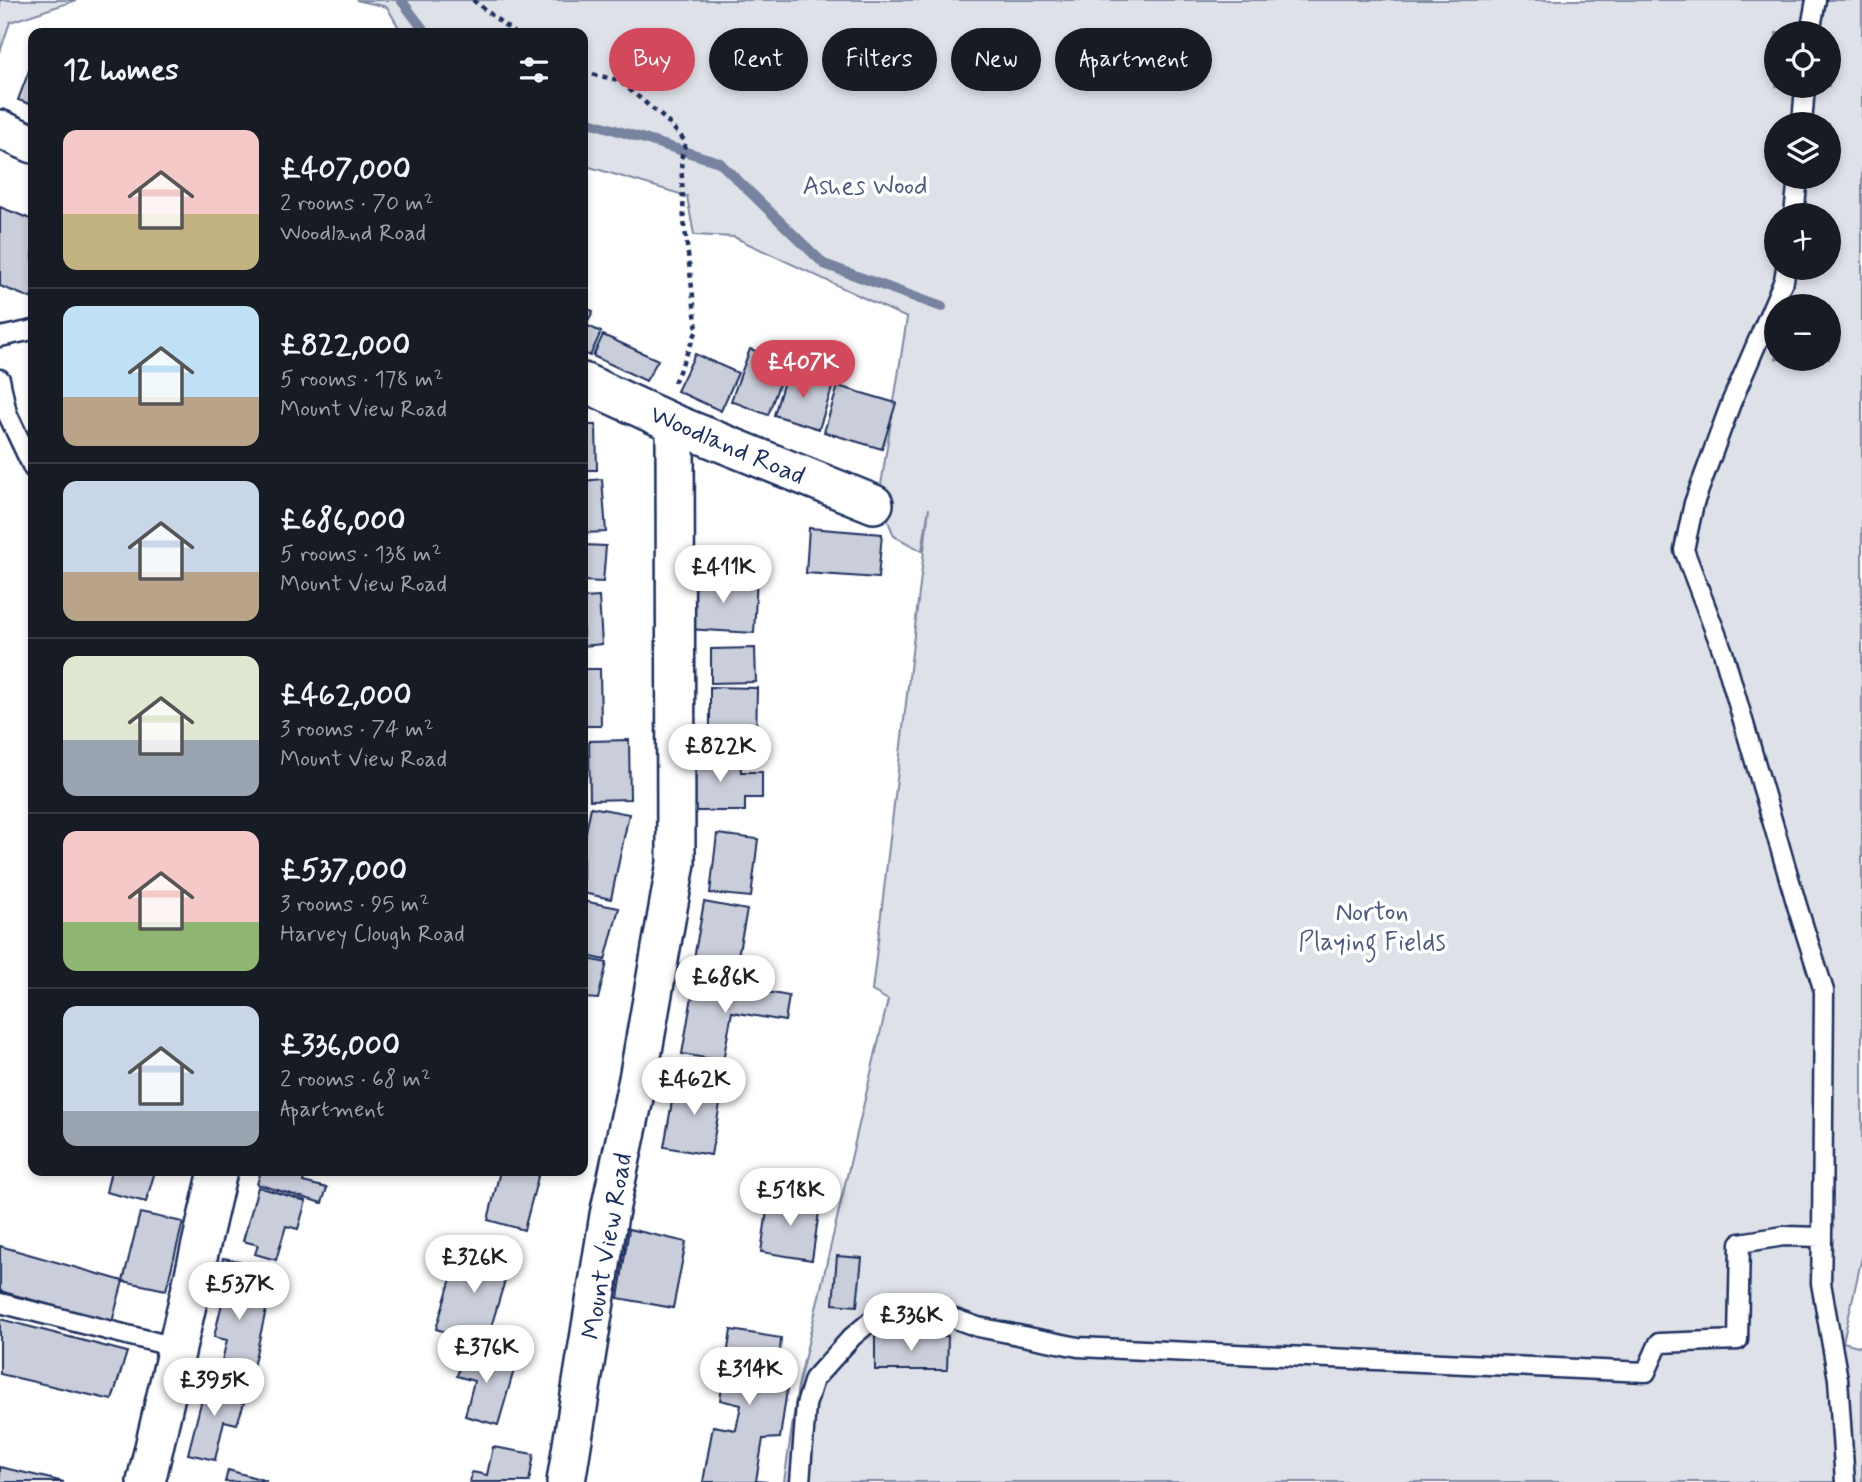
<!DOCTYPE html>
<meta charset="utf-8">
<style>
body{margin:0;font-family:Mynerve,sans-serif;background:#20242c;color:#f1f3f6;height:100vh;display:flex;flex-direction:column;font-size:26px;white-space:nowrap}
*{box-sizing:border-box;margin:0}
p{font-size:23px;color:#9ea1a6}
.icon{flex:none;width:38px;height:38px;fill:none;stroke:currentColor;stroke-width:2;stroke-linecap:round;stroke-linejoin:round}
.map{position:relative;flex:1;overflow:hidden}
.drawer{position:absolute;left:28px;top:28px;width:560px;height:1148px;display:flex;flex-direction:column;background:#171b24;border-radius:14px;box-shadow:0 4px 10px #0003}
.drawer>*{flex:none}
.top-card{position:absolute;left:609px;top:28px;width:665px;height:63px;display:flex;gap:14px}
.fabs{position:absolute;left:1764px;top:21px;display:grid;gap:14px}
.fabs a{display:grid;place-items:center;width:77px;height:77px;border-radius:50%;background:#171b24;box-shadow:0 4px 10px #0003;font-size:35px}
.price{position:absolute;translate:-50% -60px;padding:0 16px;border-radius:24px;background:#fff;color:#222;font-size:23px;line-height:46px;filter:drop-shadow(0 2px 4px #0008)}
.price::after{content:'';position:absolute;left:50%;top:42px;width:21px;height:16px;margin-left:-10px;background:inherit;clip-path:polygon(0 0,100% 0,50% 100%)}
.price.current{background:#d1495b;color:#fff}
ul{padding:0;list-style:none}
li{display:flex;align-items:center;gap:21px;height:175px;padding:0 35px}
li+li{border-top:2px solid #363941}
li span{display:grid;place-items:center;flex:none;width:196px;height:140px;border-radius:14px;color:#555}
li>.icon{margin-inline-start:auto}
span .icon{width:84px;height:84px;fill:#fffc;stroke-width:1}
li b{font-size:30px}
h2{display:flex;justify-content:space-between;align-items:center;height:84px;padding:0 35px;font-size:30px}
.tag{padding:0 24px;border-radius:32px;background:#171b24;box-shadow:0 4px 10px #0003;font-size:24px;line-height:63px}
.tag.current{background:#d1495b;color:#fff}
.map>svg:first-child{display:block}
</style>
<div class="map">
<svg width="1862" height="1482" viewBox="0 0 1862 1482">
<rect width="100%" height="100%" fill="#fff"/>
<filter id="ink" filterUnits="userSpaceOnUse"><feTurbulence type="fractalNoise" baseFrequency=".0143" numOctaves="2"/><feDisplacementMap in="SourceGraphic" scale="14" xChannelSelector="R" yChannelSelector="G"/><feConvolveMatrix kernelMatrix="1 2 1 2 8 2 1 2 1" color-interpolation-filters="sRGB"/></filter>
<g filter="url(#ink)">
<path fill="#dee1e7" stroke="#7c88a2" stroke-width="2" fill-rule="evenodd" d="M0 0H77L10 22 0 52Z
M356 0H1862V1257L1843 1342 1862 1347V1482H784L798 1386 888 1000 872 991 929 508 922 551 894 536 879 498 907 318 734 237 694 235 687 196 583 165V33H402L387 7ZM1776 33H1829V86H1776ZM1776 124H1829V177H1776ZM1776 215H1829V268H1776ZM1776 306H1829V359H1776Z"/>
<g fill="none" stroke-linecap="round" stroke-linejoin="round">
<path stroke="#77839f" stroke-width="10" d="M401 0 426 33
M583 120 719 162 824 264 942 307"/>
</g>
<path fill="#caceda" stroke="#1b2f5e" stroke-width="2" d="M33 60V105L18 100Z
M0 207 33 220V299L0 286Z
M583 307 593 311 586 325 601 332 590 356 583 353Z
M603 335 658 360 646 381 593 356Z
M750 349 787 362 768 415 731 401Z
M695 354 738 373 721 411 677 391Z
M787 371 833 385 819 429 774 415Z
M838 386 896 403 882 449 824 432Z
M583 425H596L597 470H583Z
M602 479 606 532 583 533V481Z
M809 528 882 534 878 578 806 573Z
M583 545 606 546 603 582 583 581Z
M708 575 757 577 754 633 687 629 690 584 707 585Z
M599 597 602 644 583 646V598Z
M755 648 756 682 711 683V649Z
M583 669H600L601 726H583Z
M710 687 757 688 756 743 710 742Z
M629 740 630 799 590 800 589 741Z
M740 756 741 772H762V798H745V811H687L686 757Z
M591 807 629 814 611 899 583 893V847Z
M717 834 758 839 751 897 710 893Z
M583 901 619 908 605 960 583 955Z
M704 902 747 910 735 971 693 964Z
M583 958 607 963 598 999 584 998 583 1003Z
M695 979 789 996 785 1021 732 1012 723 1061 682 1054Z
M676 1079 723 1087 711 1155 664 1147Z
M111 1171H155L146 1202 106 1192Z
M261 1171H306L303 1182 327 1188 322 1203 257 1184Z
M500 1171 539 1173 524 1230 488 1220Z
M258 1187 306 1201 298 1229 286 1226 276 1260 255 1254 258 1245 243 1241Z
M769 1197 820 1205 812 1260 761 1252Z
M140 1213 183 1222 166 1290 123 1281Z
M629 1229 686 1242 673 1308 618 1298Z
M461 1245 511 1260 486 1344 436 1329Z
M0 1246 123 1281 112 1322 0 1291Z
M837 1256 862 1258 857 1306 833 1304Z
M223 1258 240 1261 234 1289 269 1297 251 1376 220 1369 227 1340 214 1337 226 1286 218 1284Z
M0 1319 127 1352 112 1400 0 1374Z
M731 1330 781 1338 779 1365 790 1369 780 1438 763 1439 756 1481 768 1482H703L713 1426 736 1430 741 1405 720 1400Z
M875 1336H948L947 1370H875Z
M464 1349 516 1363 498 1425 465 1416 474 1381 457 1376Z
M208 1375 234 1385 230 1399 244 1403 237 1424 224 1421 215 1460 188 1454Z
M493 1447 534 1454 529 1482H470L472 1472 487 1475Z
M0 1467 64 1482H0Z
M228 1470 267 1481 225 1482Z"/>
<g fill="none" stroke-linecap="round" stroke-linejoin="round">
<defs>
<path id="lane" d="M1810 33 1816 0
M1802 124 1805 86
M1794 215 1798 177
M0 337 33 330
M0 379 7 413 33 468
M1822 1237 1821 1283 1838 1379 1845 1482
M0 1303 175 1347
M800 1482 806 1405 814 1379 852 1337 879 1314 938 1313 978 1327 1078 1347 1646 1372 1659 1343 1738 1340 1740 1243 1784 1236 1822 1237 1824 991 1798 909 1723 652 1684 550 1694 503 1731 403 1784 280 1786 268"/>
<path id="street" d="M0 129 33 144
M583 382 675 424 874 504
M146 1482 218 1171
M566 1482 609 1215 638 1079 676 863 675 424"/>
</defs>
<use href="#lane" stroke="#1b2f5e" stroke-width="23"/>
<use href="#street" stroke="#1b2f5e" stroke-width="42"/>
<path stroke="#1b2f5e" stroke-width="4.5" stroke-dasharray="5 5" stroke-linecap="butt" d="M473 0 514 33
M583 72 618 80 665 119 686 142 681 159 684 221 697 330 673 385"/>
<use href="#lane" stroke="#fff" stroke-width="18"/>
<use href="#street" stroke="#fff" stroke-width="37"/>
</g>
</g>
<g text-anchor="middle" stroke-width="7" stroke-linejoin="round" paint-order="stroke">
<g font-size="26" fill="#4c5c80" stroke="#fff">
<text x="865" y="194">Ashes Wood</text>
<text x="1372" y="920">Norton<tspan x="1372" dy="30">Playing Fields</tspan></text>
</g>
<g font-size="26" fill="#1b2f5e" stroke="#fff">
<text transform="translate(728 444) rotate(23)" y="9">Woodland Road</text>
<text transform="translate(606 1246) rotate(-80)" y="9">Mount View Road</text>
</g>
</g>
</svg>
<div class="fabs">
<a><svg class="icon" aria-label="locate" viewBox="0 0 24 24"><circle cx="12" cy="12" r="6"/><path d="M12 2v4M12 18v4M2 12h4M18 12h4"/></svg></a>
<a><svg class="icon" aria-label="layers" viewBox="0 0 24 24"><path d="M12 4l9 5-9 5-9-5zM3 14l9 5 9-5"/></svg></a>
<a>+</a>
<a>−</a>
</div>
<b class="price current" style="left:803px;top:400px">£407K</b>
<b class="price" style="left:723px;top:605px">£411K</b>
<b class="price" style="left:720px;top:784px">£822K</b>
<b class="price" style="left:725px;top:1015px">£686K</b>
<b class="price" style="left:694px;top:1117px">£462K</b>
<b class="price" style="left:790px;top:1228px">£518K</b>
<b class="price" style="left:474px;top:1295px">£326K</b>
<b class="price" style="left:239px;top:1322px">£537K</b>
<b class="price" style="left:911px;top:1353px">£336K</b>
<b class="price" style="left:486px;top:1385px">£376K</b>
<b class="price" style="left:749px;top:1407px">£314K</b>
<b class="price" style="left:214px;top:1418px">£395K</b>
<div class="top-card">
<a class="tag current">Buy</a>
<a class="tag">Rent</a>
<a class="tag">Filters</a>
<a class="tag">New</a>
<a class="tag">Apartment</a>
</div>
<section class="drawer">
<h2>12 homes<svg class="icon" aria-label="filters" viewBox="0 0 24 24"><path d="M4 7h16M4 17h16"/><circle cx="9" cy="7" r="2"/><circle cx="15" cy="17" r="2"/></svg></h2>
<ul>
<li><span style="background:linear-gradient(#f6c9c9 60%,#c2b280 0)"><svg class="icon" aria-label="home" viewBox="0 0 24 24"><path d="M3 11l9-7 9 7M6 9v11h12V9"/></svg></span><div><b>£407,000</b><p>2 rooms · 70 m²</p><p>Woodland Road</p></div></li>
<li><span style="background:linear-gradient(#bfe0f5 65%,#b9a48a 0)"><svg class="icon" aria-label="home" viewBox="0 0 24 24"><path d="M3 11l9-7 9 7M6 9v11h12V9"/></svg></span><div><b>£822,000</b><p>5 rooms · 178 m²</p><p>Mount View Road</p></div></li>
<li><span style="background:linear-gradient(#c9d6e8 65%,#b9a48a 0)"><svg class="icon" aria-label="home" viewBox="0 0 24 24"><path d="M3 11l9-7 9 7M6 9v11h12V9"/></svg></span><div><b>£686,000</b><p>5 rooms · 138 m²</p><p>Mount View Road</p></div></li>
<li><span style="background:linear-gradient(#dfe7d0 60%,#9aa5b1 0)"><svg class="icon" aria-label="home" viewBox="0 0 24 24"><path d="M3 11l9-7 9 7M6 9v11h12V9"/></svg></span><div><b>£462,000</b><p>3 rooms · 74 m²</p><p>Mount View Road</p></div></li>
<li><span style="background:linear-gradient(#f6c9c9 65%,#8fb573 0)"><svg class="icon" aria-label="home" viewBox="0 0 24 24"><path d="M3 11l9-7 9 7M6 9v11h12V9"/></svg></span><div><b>£537,000</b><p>3 rooms · 95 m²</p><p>Harvey Clough Road</p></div></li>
<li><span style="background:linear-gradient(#c9d6e8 75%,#9aa5b1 0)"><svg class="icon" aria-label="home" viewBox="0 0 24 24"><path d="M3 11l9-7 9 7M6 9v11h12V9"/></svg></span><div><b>£336,000</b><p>2 rooms · 68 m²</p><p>Apartment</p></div></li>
</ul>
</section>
</div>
